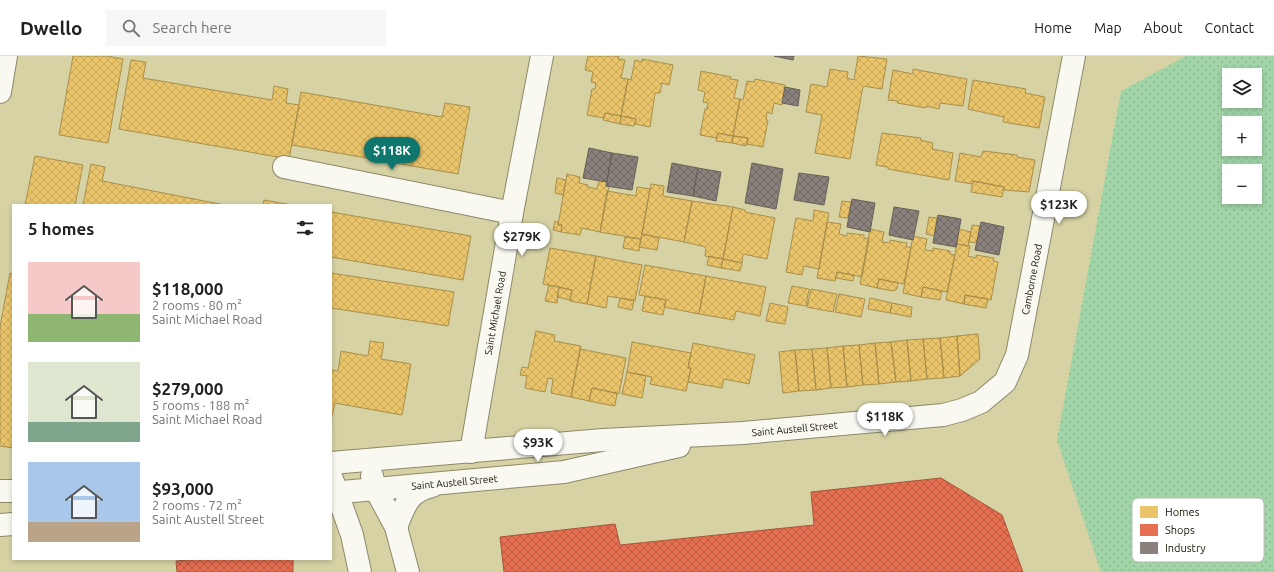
<!DOCTYPE html>
<meta charset="utf-8">
<style>
body{margin:0;font-family:Ubuntu,sans-serif;background:#f6f6f6;color:#202124;height:100vh;display:flex;flex-direction:column;font-size:15px;white-space:nowrap}
*{box-sizing:border-box;margin:0}
p{font-size:13px;color:#757577}
.icon{flex:none;width:22px;height:22px;fill:none;stroke:currentColor;stroke-width:2;stroke-linecap:round;stroke-linejoin:round}
.map{position:relative;flex:1;overflow:hidden}
.sheet{position:absolute;left:12px;top:148px;width:320px;height:356px;display:flex;flex-direction:column;background:#fff;border-radius:0px;box-shadow:0 2px 6px #0003}
.sheet>*{flex:none}
.fabs{position:absolute;left:1222px;top:12px;display:grid;gap:8px}
.fabs a{display:grid;place-items:center;width:40px;height:40px;border-radius:0px;background:#fff;box-shadow:0 2px 6px #0003;font-size:20px}
.price{position:absolute;translate:-50% -34px;padding:0 9px;border-radius:14px;background:#fff;color:#222;font-size:13px;line-height:26px;filter:drop-shadow(0 1px 2px #0008)}
.price::after{content:'';position:absolute;left:50%;top:24px;width:12px;height:9px;margin-left:-6px;background:inherit;clip-path:polygon(0 0,100% 0,50% 100%)}
.price.current{background:#0f766e;color:#fff}
ul{padding:0;list-style:none}
li{display:flex;align-items:center;gap:12px;height:100px;padding:0 16px}
li span{display:grid;place-items:center;flex:none;width:112px;height:80px;border-radius:0px;color:#555}
li>.icon{margin-inline-start:auto}
span .icon{width:48px;height:48px;fill:#fffc;stroke-width:1}
li b{font-size:17px}
h2{display:flex;justify-content:space-between;align-items:center;height:48px;padding:0 16px;font-size:17px}
header{display:flex;align-items:center;gap:24px;box-sizing:border-box;height:56px;padding:0 20px;background:#fff;border-bottom:1px solid #e0e0e0}
header strong{font-size:19px}
nav{display:flex;gap:22px;margin-inline-start:auto;font-size:14px}
.search{width:280px;height:36px;background:#f6f6f6;display:flex;align-items:center;gap:10px;box-sizing:border-box;padding:0 14px;border-radius:0px;color:#757577;font-size:15px}
.map>svg:first-child{display:block}
</style>
<header>
<strong>Dwello</strong>
<div class="search"><svg class="icon" aria-label="search" viewBox="0 0 24 24"><circle cx="10" cy="10" r="6"/><path d="M15 15l6 6"/></svg>Search here</div>
<nav><a>Home</a><a>Map</a><a>About</a><a>Contact</a></nav>
</header>
<div class="map">
<svg width="1274" height="516" viewBox="0 0 1274 516">
<defs>
<pattern id="grass-dots" width="8" height="8" patternUnits="userSpaceOnUse"><rect width="8" height="8" fill="#a1d5a8"/><path d="M2 2h.1M6 6h.1" fill="none" stroke="#8ab68f" stroke-width="1.8" stroke-linecap="round"/></pattern>
<pattern id="homes-cross-hatch" width="8" height="8" patternUnits="userSpaceOnUse"><rect width="8" height="8" fill="#e9c46a"/><path d="M0 0l8 8M0 8l8-8" fill="none" stroke="#c7a75a"/></pattern>
<pattern id="shops-cross-hatch" width="8" height="8" patternUnits="userSpaceOnUse"><rect width="8" height="8" fill="#e76f51"/><path d="M0 0l8 8M0 8l8-8" fill="none" stroke="#ba5a41"/></pattern>
<pattern id="industry-cross-hatch" width="8" height="8" patternUnits="userSpaceOnUse"><rect width="8" height="8" fill="#8a817c"/><path d="M0 0l8 8M0 8l8-8" fill="none" stroke="#706863"/></pattern>
</defs>
<rect width="100%" height="100%" fill="#d6d2a4"/>
<path fill="url(#grass-dots)" fill-rule="evenodd" d="M1186 0H1274V516H1101L1057 384 1121 35ZM1229 19H1255V45H1229ZM1229 67H1255V93H1229ZM1229 115H1255V141H1229Z"/>
<path fill="url(#homes-cross-hatch)" stroke="#a98f4a" d="M73 0H107L123 3 108 87 59 79Z
M588 0H619L618 3 625 4 621 22 628 23 621 60 605 57 604 62 587 59 592 33H595L596 27 591 26 593 16 585 14Z
M858 0 887 3 882 33 863 30 850 103 815 97 822 59 806 56 811 28 827 31 830 13 848 16 847 22 854 24Z
M642 3 673 9 669 29 662 27 660 37H655L650 71 635 68 636 63 621 60 628 23 631 24 635 4 642 6Z
M131 4 146 6 143 22 272 44 274 30 288 33 286 47 299 49 289 103 119 73Z
M913 13 967 23 963 50 940 47 939 53 926 50V52L897 47 898 45 888 44 893 14 913 18Z
M701 15 731 21 730 23 738 24 734 42 740 43 733 80 718 77 716 82 700 79 705 53H707L708 47 703 46 705 36 698 34Z
M755 23 785 29 782 49 774 47 772 58 767 56 766 64H768L763 91 747 88 748 82 733 80 740 43 743 44 747 25 754 26Z
M973 24 1026 33 1025 37 1045 41 1039 72 1003 66 1004 61 968 53Z
M301 36 442 61 445 47 470 51 458 118 292 89Z
M605 57 621 60 620 68 603 64Z
M621 60 636 63 634 70 620 68Z
M718 77 733 80 732 87 716 85Z
M882 77 921 82 920 84 933 87 932 93 953 97 949 124 888 113V111L876 109Z
M733 80 748 82 746 90 732 87Z
M983 95 1017 99V101L1035 104 1029 136 1004 134V131L973 125 972 128 955 125 960 97 981 101Z
M35 100 83 109 75 149H25Z
M91 108 105 111 102 125 225 149H83Z
M567 118 580 121 579 127 588 129V131L597 133 599 125 607 126 606 130H609L600 176 582 172 580 179 561 176 562 169H558Z
M557 122 566 124 563 139 555 137Z
M973 125 1004 131 1002 141 971 136Z
M651 128 664 130 663 140 692 145 684 186 642 178Z
M637 131 650 133 641 183 600 176 607 135 636 140Z
M264 144 292 149H263Z
M692 145 733 151 723 203 705 200 706 191 684 186Z
M842 145 851 146 848 162 839 161Z
M733 151 745 154V156L775 162 767 203 743 198 742 207 723 203Z
M814 154 829 157 819 213 804 210 802 219 786 216 796 162 813 165Z
M331 156 471 180 463 224 331 201Z
M929 161 937 162 934 180 926 178Z
M555 165 558 166V169H562L561 176 553 174Z
M827 166 841 168 839 178 847 180V177L864 179V182L869 183 862 221 837 216 835 225 817 222Z
M972 169 980 170 977 187 969 186Z
M870 173 884 176 882 186 890 187V184L907 187 906 191H911L904 228 879 223 877 232 860 228Z
M959 173 971 176 968 190 957 188Z
M642 178 659 182 657 194 639 191Z
M913 180 927 183 925 194 933 195V192L950 195V198L955 199 947 236 923 231 921 241 903 237Z
M625 181 641 183 639 195 623 192Z
M957 188 970 190 968 200 976 202V199L994 202 993 205 998 206 991 244 965 239 964 248 946 244Z
M550 192 596 200 587 248 570 245 572 234 543 228Z
M596 200 642 209 635 245 608 240 606 252 587 248Z
M709 200 723 203 721 212 707 209Z
M723 203 742 207 740 215 721 212Z
M645 209 706 220 699 258 664 251 666 244 639 239Z
M837 216 854 219 853 225 836 222Z
M10 217 13 218V392L0 390V271Z
M331 217 454 236 448 270 331 252Z
M706 220 766 231 760 260 736 255 734 264 699 258Z
M879 223 898 227 897 233 893 235 877 232Z
M549 229 559 231 557 247 545 245Z
M792 230 809 233 806 250 788 247Z
M559 231 572 234 570 244 557 241Z
M923 231 942 235 940 244 921 241Z
M811 233 837 238 833 256 807 251Z
M839 238 865 243 861 261 835 256Z
M965 239 988 243 986 252 964 248Z
M645 240 666 244 663 259 642 255Z
M620 242 634 244 632 254 618 251Z
M870 242 892 247 890 257 868 253Z
M770 247 788 251 785 268 766 265Z
M892 247 912 251 911 261 890 257Z
M536 275 555 279 554 285 581 290 571 341 551 337 553 323 548 322 545 336 525 332 527 320 520 319 522 311 528 312Z
M978 278 980 303 960 320 957 280Z
M957 280 960 320 944 322 940 282Z
M940 282 944 322 927 323 923 283Z
M923 283 927 323 911 325 907 284Z
M907 284 911 325 896 326 891 286Z
M370 285 384 287 381 303 411 308 402 359 335 347 331 364V314L338 315 341 295 368 300Z
M632 286 691 297 688 312H691L686 335 650 328 652 321 627 316Z
M891 286 896 326 879 328 875 287Z
M693 287 755 299 749 328 724 323 722 332 688 326 691 312H688Z
M875 287 879 328 863 329 859 289Z
M859 289 863 329 847 331 843 290Z
M843 290 847 331 831 332 827 292Z
M827 292 831 332 816 334 812 293Z
M580 293 626 302 619 338 592 332 589 345 571 341Z
M812 293 816 334 799 335 795 294Z
M795 294 799 335 783 337 779 296Z
M627 316 646 320 642 342 622 338Z
M592 332 617 337 615 350 589 345Z"/>
<path fill="url(#shops-cross-hatch)" stroke="#a85339" d="M941 422 1002 459 1023 516H504L500 481 615 468 620 489 814 469 811 436Z
M199 503H293V516H177L176 505Z"/>
<path fill="url(#industry-cross-hatch)" stroke="#676057" d="M774 0H794L793 4Z
M785 31 800 34 798 50 782 47Z
M589 92 612 97 607 126 583 122Z
M612 97 638 101 632 134 606 130Z
M672 107 698 112 693 140 667 136Z
M752 107 783 113 776 153 745 147Z
M698 112 721 116 716 145 693 140Z
M799 117 829 121 824 149 794 144Z
M852 143 875 147 870 176 847 171Z
M894 151 919 155 913 184 889 179Z
M938 159 961 163 956 191 933 187Z
M981 166 1004 171 999 199 975 194Z"/>
<g fill="none" stroke-linecap="round" stroke-linejoin="round">
<defs>
<g id="minor">
<path d="M0 36 6 0"/>
<path d="M284 111 512 157"/>
<path id="s1" d="M471 396 512 157 542 0"/>
<path id="s2" d="M331 407 603 384 743 377 943 359 962 354 981 346 1005 326 1017 299 1074 0"/>
<path d="M372 420 375 432 396 471 408 516"/>
<path d="M332 423 352 479 360 516"/>
<path d="M0 435H13"/>
<path id="s3" d="M331 437 564 416 679 390"/>
<path d="M0 469 13 468"/>
<path d="M396 471C405 450 407 436 432 430"/>
</g>
</defs>
<use href="#minor" stroke="#8c8969" stroke-width="24"/>
<use href="#minor" stroke="#f9f8f1" stroke-width="22"/>
</g>
<g text-anchor="middle" stroke-width="4" stroke-linejoin="round" paint-order="stroke">
<g font-size="10" fill="#141200" stroke="#fff">
<text dy="4" stroke="none"><textPath href="#s2" startOffset="792">Camborne Road</textPath></text>
<text dy="4" stroke="none"><textPath href="#s1" startOffset="141">Saint Michael Road</textPath></text>
<text dy="4" stroke="none"><textPath href="#s2" startOffset="465">Saint Austell Street</textPath></text>
<text dy="4" stroke="none"><textPath href="#s3" startOffset="124">Saint Austell Street</textPath></text>
</g>
</g>
<rect x="1132" y="442" width="132" height="64" rx="6" fill="#fff" stroke="#b8b8b2" stroke-width="1"/>
<rect x="1140" y="450" width="18" height="12" fill="#e9c46a"/>
<rect x="1140" y="468" width="18" height="12" fill="#e76f51"/>
<rect x="1140" y="486" width="18" height="12" fill="#8a817c"/>
<g font-size="11" fill="#141200">
<text x="1165" y="460">Homes</text>
<text x="1165" y="478">Shops</text>
<text x="1165" y="496">Industry</text>
</g>
</svg>
<div class="fabs">
<a><svg class="icon" aria-label="layers" viewBox="0 0 24 24"><path d="M12 4l9 5-9 5-9-5zM3 14l9 5 9-5"/></svg></a>
<a>+</a>
<a>−</a>
</div>
<b class="price current" style="left:392px;top:115px">$118K</b>
<b class="price" style="left:1059px;top:169px">$123K</b>
<b class="price" style="left:522px;top:201px">$279K</b>
<b class="price" style="left:885px;top:381px">$118K</b>
<b class="price" style="left:538px;top:407px">$93K</b>
<section class="sheet">
<h2>5 homes<svg class="icon" aria-label="filters" viewBox="0 0 24 24"><path d="M4 7h16M4 17h16"/><circle cx="9" cy="7" r="2"/><circle cx="15" cy="17" r="2"/></svg></h2>
<ul>
<li><span style="background:linear-gradient(#f6c9c9 65%,#8fb573 0)"><svg class="icon" aria-label="home" viewBox="0 0 24 24"><path d="M3 11l9-7 9 7M6 9v11h12V9"/></svg></span><div><b>$118,000</b><p>2 rooms · 80 m²</p><p>Saint Michael Road</p></div></li>
<li><span style="background:linear-gradient(#dfe7d0 75%,#7fa58c 0)"><svg class="icon" aria-label="home" viewBox="0 0 24 24"><path d="M3 11l9-7 9 7M6 9v11h12V9"/></svg></span><div><b>$279,000</b><p>5 rooms · 188 m²</p><p>Saint Michael Road</p></div></li>
<li><span style="background:linear-gradient(#a9c7e8 75%,#b9a48a 0)"><svg class="icon" aria-label="home" viewBox="0 0 24 24"><path d="M3 11l9-7 9 7M6 9v11h12V9"/></svg></span><div><b>$93,000</b><p>2 rooms · 72 m²</p><p>Saint Austell Street</p></div></li>
</ul>
</section>
</div>
